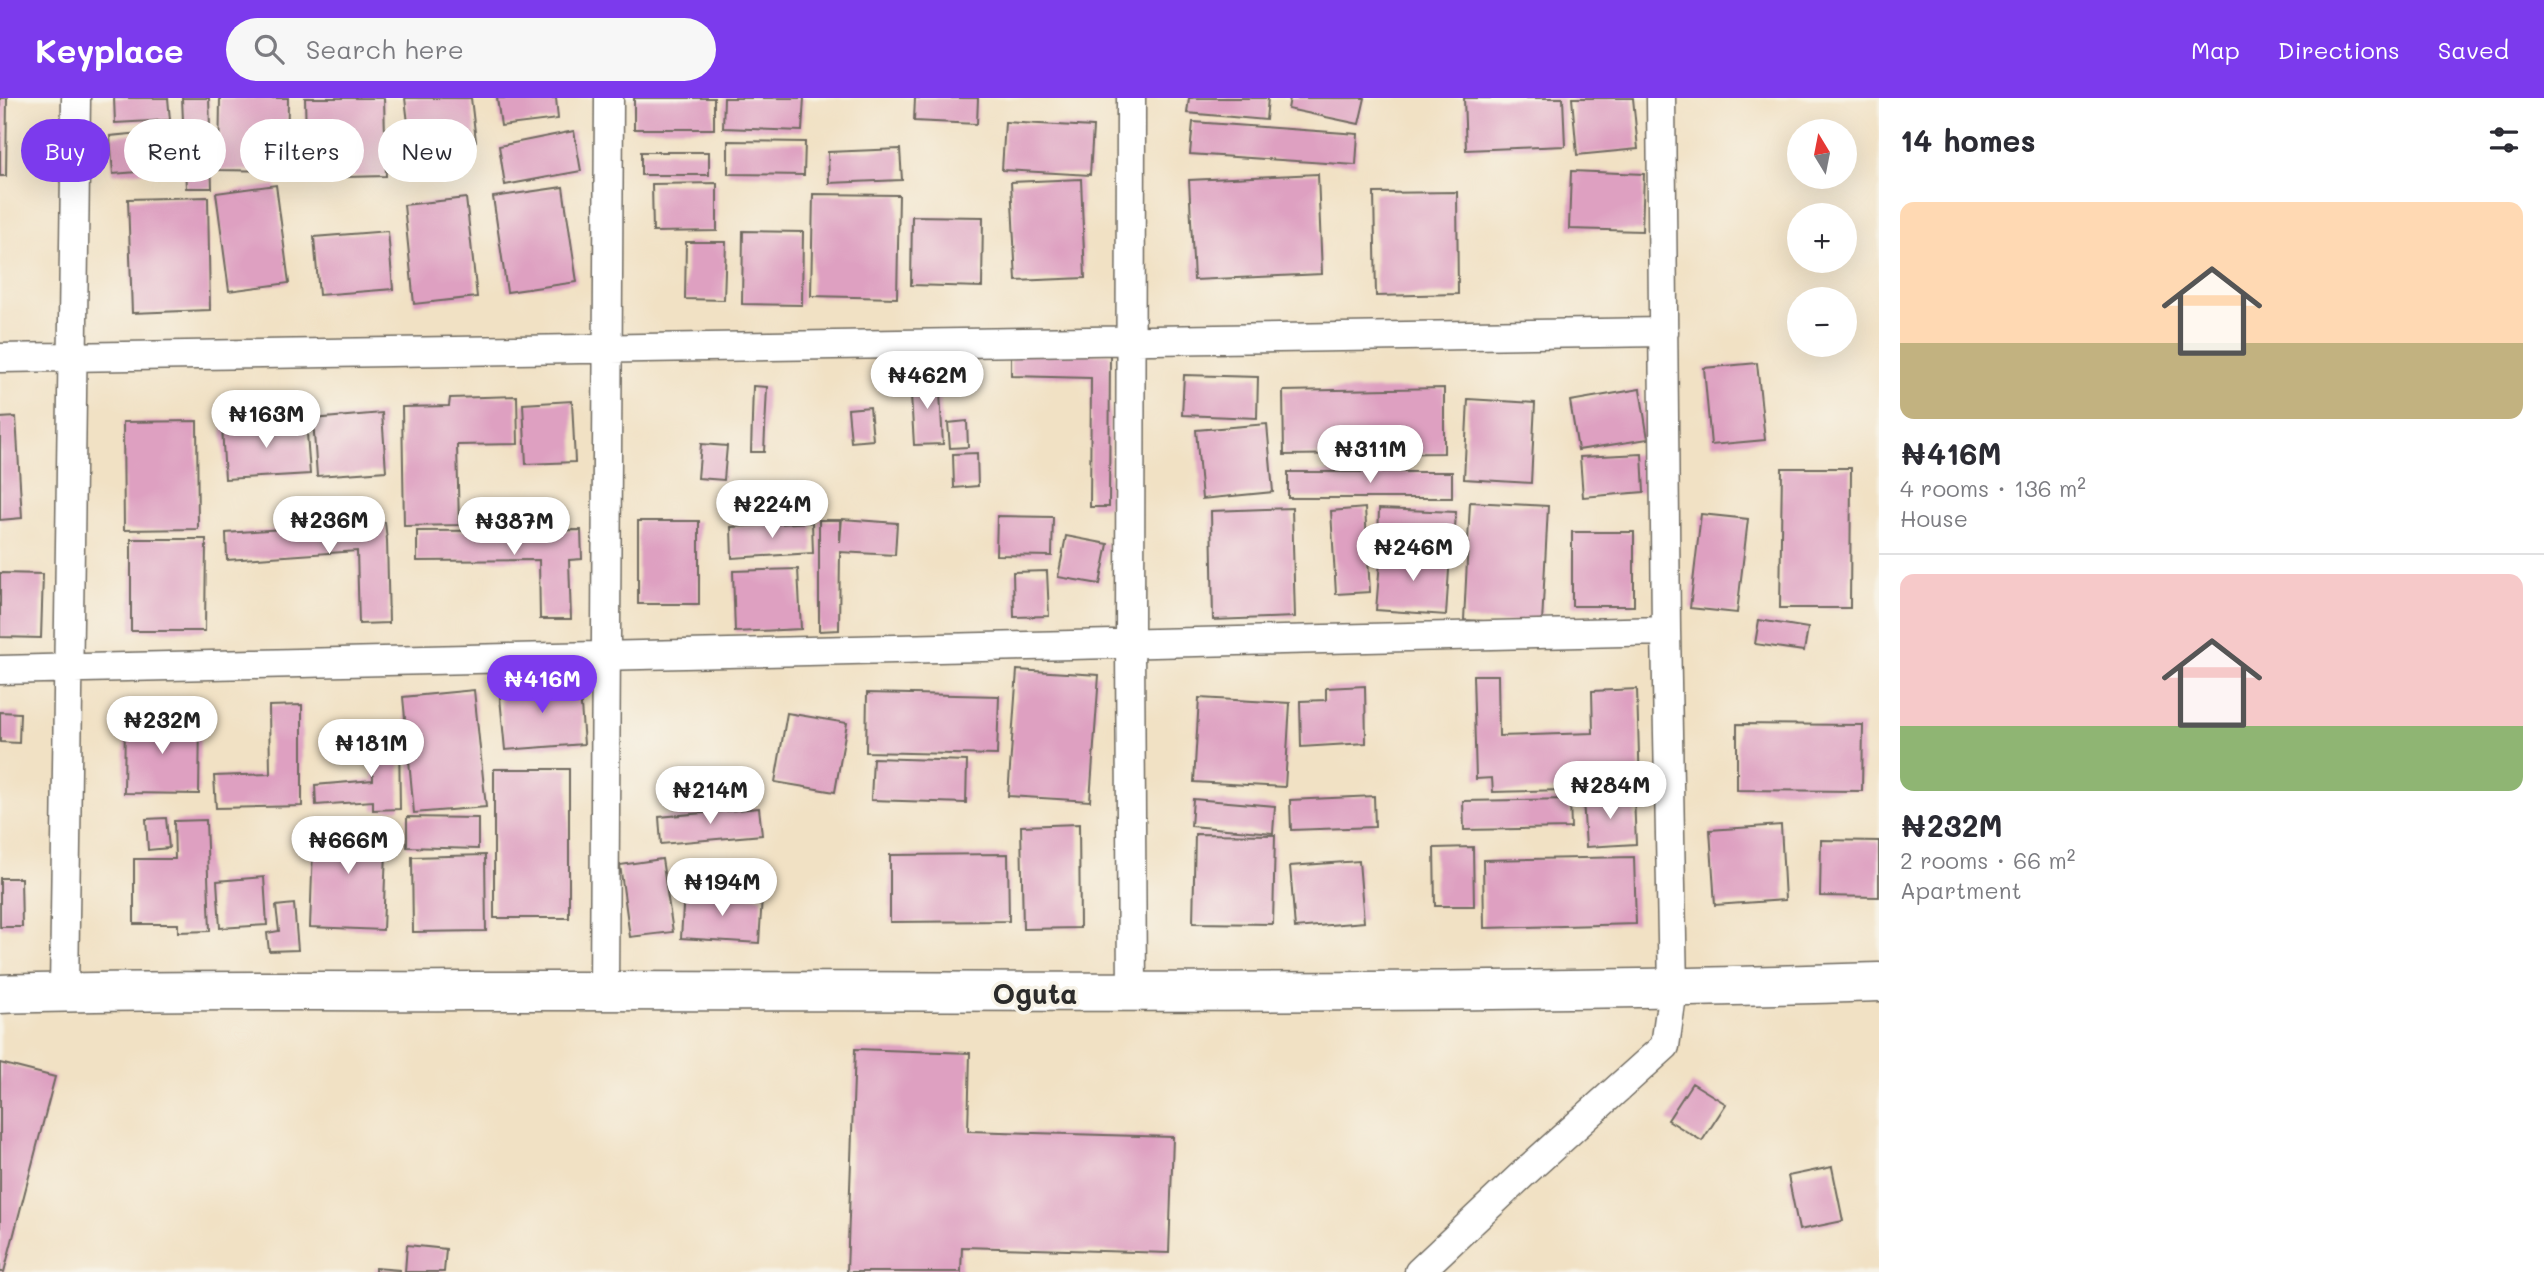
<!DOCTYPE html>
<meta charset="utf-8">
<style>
body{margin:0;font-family:Mali,sans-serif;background:#f7f7f7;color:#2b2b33;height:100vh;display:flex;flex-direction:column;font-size:26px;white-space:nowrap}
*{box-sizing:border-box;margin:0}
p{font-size:23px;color:#7c7c81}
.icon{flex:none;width:38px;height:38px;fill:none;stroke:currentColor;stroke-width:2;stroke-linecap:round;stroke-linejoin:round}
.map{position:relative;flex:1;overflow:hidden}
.side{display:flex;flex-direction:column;background:#fff;width:665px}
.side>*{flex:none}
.top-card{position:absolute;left:21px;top:21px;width:665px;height:63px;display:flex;gap:14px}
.needle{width:46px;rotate:350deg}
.fabs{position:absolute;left:1787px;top:21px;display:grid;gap:14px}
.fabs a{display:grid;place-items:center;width:70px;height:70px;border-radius:50%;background:#fff;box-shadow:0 7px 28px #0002;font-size:35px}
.price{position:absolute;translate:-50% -60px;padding:0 16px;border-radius:24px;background:#fff;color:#222;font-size:23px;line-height:46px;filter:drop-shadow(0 2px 4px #0008)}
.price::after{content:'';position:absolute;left:50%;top:42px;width:21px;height:16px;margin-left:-10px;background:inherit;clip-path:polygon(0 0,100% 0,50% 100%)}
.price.selected{background:#7c3aed;color:#fff}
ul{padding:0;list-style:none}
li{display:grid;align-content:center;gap:14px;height:371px;padding:0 21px}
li+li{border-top:2px solid #e1e1e2}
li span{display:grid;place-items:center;height:217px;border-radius:14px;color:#555}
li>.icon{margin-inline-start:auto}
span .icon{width:126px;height:126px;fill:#fffc;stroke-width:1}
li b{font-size:30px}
h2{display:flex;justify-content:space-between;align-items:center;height:84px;padding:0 21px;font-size:30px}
.tag{padding:0 24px;border-radius:32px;background:#fff;box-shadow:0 7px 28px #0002;font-size:24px;line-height:63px}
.tag.selected{background:#7c3aed;color:#fff}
header{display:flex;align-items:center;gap:42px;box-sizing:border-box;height:98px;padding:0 35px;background:#7c3aed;color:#fff}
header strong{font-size:33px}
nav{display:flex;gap:38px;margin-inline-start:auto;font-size:24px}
.search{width:490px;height:63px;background:#f7f7f7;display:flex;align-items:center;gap:18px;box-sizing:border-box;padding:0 24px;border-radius:38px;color:#7c7c81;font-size:26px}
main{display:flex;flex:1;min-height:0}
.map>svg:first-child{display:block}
</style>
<header>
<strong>Keyplace</strong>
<div class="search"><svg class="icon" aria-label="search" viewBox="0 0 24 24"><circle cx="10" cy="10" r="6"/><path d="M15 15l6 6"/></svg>Search here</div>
<nav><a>Map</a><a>Directions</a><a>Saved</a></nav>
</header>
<main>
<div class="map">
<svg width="1879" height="1174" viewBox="0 0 1879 1174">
<rect width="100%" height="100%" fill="#f7f3e8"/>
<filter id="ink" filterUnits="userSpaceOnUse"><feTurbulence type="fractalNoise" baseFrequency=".0143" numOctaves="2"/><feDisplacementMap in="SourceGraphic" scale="14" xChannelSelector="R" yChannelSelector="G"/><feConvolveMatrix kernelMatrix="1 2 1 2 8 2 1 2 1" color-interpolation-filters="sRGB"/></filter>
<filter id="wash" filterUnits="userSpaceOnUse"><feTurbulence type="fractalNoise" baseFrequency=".00686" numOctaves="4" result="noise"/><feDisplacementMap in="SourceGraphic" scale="28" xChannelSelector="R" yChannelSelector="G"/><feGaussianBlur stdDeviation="1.57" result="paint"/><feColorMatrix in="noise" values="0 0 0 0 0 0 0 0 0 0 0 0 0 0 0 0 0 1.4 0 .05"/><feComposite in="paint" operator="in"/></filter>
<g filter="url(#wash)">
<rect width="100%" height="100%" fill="#f1e1c4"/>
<g id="blocks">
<path fill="#dea0c1" d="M0 0H7L6 78H0Z
M114 0H168L170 22 115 25Z
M182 0H209L212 90H186Z
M220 0H288L287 73 219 72Z
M305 0H384L386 78 307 80Z
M405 0H471L476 43 411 50Z
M497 0H556L558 21 501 28Z
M634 0H714V31H634Z
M724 0H804L802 33 723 30Z
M915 0H978L977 26 914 23Z
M1189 0H1268L1266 22 1187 15Z
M1290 0H1365L1359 26 1288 11Z
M1464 0H1563L1565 48 1466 52Z
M1572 0H1633L1638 51 1577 57Z
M1005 24 1093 29 1090 77 1002 72Z
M1193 24 1358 36 1356 67 1190 56Z
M171 32 175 71 113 76 110 38Z
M574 33 581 73 505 87 499 48Z
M728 43 805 44 804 77 728 76Z
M900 51 902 82 829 85 828 54Z
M641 54H709V77H641Z
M1571 73 1644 76 1642 133 1569 131Z
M1318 76 1322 176 1194 182 1189 82Z
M1081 81 1085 180 1016 183 1011 84Z
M717 85V133L653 134 652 86Z
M276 87 289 185 229 193 216 95Z
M563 89 577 184 507 194 493 99Z
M1457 94 1458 196 1376 198 1374 95Z
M813 96 899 97 897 200 811 198Z
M208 99 210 212 132 215 128 101Z
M466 100 477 199 414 206 404 107Z
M912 118 983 119 982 189 911 187Z
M388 133 393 191 319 197 314 139Z
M743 133 803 134 802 207 742 206Z
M686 144H726L724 202 685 201Z
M1011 255 1110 256 1109 409H1090L1091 280 1011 278Z
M1757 265 1765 342 1711 347 1704 270Z
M1184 277 1258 279 1257 320 1182 317Z
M939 278 943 346 914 347 910 280Z
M753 288 767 289 764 354H751Z
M1444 290V355L1284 357 1283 293Z
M1640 291 1648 341 1578 352 1570 303Z
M517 298 518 346 457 347 459 427 404 428 402 309 449 308 450 300Z
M1468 301 1535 305 1531 385 1464 381Z
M572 303 575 364 526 366 523 306Z
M870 309 873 342 851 344 848 311Z
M382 315 386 373 317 378 313 321Z
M16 319 22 420 0 422V320Z
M306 322 310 376 225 381 222 328Z
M197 323 198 431 124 432 123 324Z
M967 323 968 349 950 350 948 325Z
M1267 326 1273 394 1202 401 1196 332Z
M701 346 727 348 724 382 698 380Z
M977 355 978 388 954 390 953 356Z
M1642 356 1644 394 1583 399 1580 359Z
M1782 370H1851L1850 510H1780Z
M1288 374H1452V400H1288Z
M1470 404 1548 408 1542 526 1464 522Z
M1292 410 1295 519 1213 522 1211 413Z
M1365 410 1370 494 1336 496 1331 413Z
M1379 411 1456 414 1454 446 1378 442Z
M1701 416 1748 421 1737 515 1690 510Z
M997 418 1053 419 1052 458 996 457Z
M842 421 897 425 895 457 840 454 839 532 819 533V422H840V444Z
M638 423H699V506H638Z
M385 424 387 442 389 525 359 526 357 453 227 462 226 435Z
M812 424 813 455 732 460 731 429Z
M581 432 582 461 569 462 571 521H540L539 462 417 463V433Z
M1572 434H1634V508H1572Z
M1066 438 1108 446 1100 486 1058 479Z
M131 441H206L205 533H131Z
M1381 452 1450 457 1446 517 1376 512Z
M798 471 801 531 735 534 733 473Z
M1047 473 1049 518 1014 519 1013 474Z
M0 475 43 476 41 540 0 539Z
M1759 522 1808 530 1804 553 1755 546Z
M1017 572 1099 577 1090 703 1008 698Z
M1473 577H1498L1499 638 1593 635 1592 593 1637 591 1640 690 1493 694 1492 680 1476 681Z
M579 582 584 646 505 652 499 589Z
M1365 588 1366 645 1301 649 1300 603 1326 602V590Z
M474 592 486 709 414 715 403 599Z
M867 595 999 598 997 657 866 654Z
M1199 600 1290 605 1285 689 1194 684Z
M302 607V708L216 710 214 678 270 676 269 608Z
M0 614 20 615 19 645 0 644Z
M787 615 847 625 835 694 775 684Z
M125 621 200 622 199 696 124 695Z
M1737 626 1863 627 1862 693 1737 692Z
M372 636H399L400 711 373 712V703L316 707 315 687 373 682Z
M873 660 967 663 966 705 871 702Z
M494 671H569V820H494Z
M1374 698 1375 729 1291 732 1290 702Z
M1634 698 1636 746 1586 749 1583 701Z
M1193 701 1275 708 1273 735 1191 728Z
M1570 701 1571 730 1464 732 1463 703Z
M759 710 762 737 661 746 659 719Z
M407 719 478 720V751L407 749Z
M166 720 169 750 148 752 146 721Z
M206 722 210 833 178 834V826H134V761H175L174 723Z
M314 723 387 726 383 832 310 829Z
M1079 726 1080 830 1023 831 1021 728Z
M1781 727 1785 802 1715 807 1710 732Z
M1195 736 1275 737 1273 826 1193 825Z
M1821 742 1879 743V799L1820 798Z
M1473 749 1474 808H1435L1434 750Z
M1008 756 1009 823 890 824V757Z
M485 757 486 833 413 834 412 759Z
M1634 759 1636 826 1484 830 1483 762Z
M662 761 673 834 630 839 620 767Z
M1359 763 1364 824 1295 830 1290 768Z
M264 779 267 827 220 830 217 783Z
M0 780H21L22 829H0Z
M684 794 762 799 759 845 681 840Z
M294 806 298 852 269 853 267 835 279 833 276 808Z
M855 951 970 955 968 1033 1173 1039 1169 1155 962 1149 961 1174H847Z
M0 965 55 979 4 1174H0Z
M1692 985 1726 1006 1702 1043 1668 1022Z
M1832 1069 1843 1123 1799 1132 1788 1078Z
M407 1147 446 1151 444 1174H405Z
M375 1170 400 1172V1174H375Z"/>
</g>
</g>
<g filter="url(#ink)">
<use href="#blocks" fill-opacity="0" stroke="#706b61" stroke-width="2"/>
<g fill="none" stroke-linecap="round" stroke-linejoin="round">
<defs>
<path id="street" d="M1131 0 1130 546 1132 895
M0 260 1664 234
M0 572 1666 533
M604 893 609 0
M64 894 76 0
M1419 1174 1524 1075 1665 948 1673 891 1666 533 1661 0"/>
<path id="secondary" d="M0 896C157 891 315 894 472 893 941 892 1410 899 1879 884"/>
</defs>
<use href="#street" stroke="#706b61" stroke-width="31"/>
<use href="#secondary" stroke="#706b61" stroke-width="41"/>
<use href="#street" stroke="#fff" stroke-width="28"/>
<use href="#secondary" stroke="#fff" stroke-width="38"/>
</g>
</g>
<g text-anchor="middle" stroke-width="7" stroke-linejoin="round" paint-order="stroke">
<g font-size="28" font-weight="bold" fill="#2b2b2b" stroke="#f7f3e8">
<text x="1035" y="906">Oguta</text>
</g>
</g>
</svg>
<div class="fabs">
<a><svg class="needle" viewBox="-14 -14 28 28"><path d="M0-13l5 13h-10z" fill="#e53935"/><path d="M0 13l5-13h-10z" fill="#7c7c81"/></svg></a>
<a>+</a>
<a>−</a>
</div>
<b class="price" style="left:927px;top:313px">₦462M</b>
<b class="price" style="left:266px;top:352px">₦163M</b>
<b class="price" style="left:1370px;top:387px">₦311M</b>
<b class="price" style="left:772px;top:442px">₦224M</b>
<b class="price" style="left:329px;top:458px">₦236M</b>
<b class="price" style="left:514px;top:459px">₦387M</b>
<b class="price" style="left:1413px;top:485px">₦246M</b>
<b class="price selected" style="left:542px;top:617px">₦416M</b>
<b class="price" style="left:162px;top:658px">₦232M</b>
<b class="price" style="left:371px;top:681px">₦181M</b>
<b class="price" style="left:1610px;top:723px">₦284M</b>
<b class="price" style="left:710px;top:728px">₦214M</b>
<b class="price" style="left:348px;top:778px">₦666M</b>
<b class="price" style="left:722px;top:820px">₦194M</b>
<div class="top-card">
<a class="tag selected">Buy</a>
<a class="tag">Rent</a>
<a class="tag">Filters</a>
<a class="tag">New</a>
</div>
</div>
<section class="side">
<h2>14 homes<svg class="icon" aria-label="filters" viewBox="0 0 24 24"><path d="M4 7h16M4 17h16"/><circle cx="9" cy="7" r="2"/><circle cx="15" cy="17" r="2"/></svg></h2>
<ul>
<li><span style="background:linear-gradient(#ffd9b3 65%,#c2b280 0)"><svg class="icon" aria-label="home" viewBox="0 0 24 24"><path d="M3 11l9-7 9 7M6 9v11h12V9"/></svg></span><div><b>₦416M</b><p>4 rooms · 136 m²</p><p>House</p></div></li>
<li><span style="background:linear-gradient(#f6c9c9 70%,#8fb573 0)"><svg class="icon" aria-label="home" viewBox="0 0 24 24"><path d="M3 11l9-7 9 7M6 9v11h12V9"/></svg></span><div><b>₦232M</b><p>2 rooms · 66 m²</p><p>Apartment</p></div></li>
</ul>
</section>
</main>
